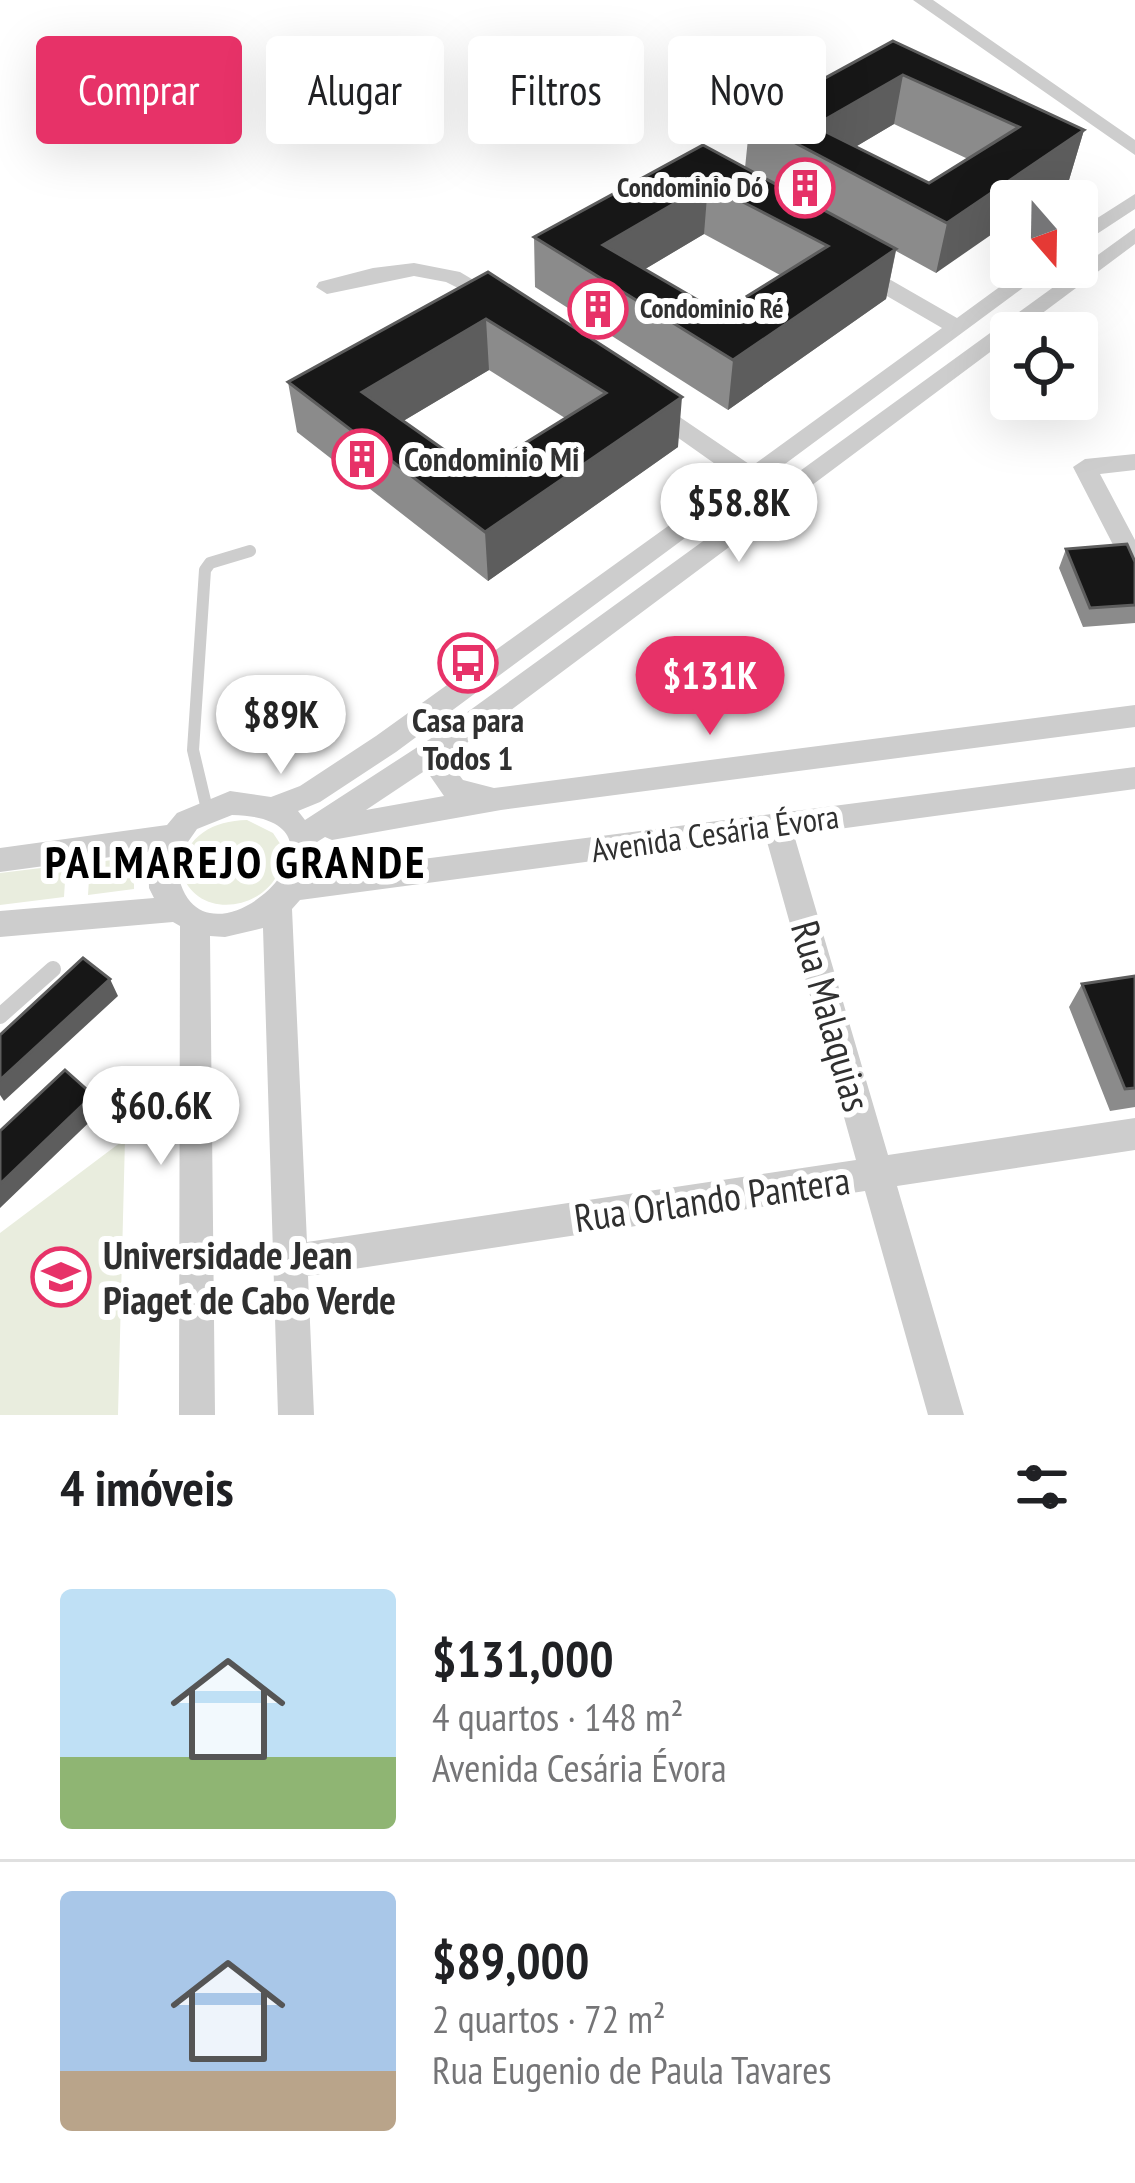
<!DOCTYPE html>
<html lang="pt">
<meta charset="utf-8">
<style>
body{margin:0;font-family:"PT Sans Narrow",sans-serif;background:#f2f2f2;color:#202124;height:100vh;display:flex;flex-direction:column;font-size:45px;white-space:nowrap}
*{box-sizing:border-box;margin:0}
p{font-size:39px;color:#757577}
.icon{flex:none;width:66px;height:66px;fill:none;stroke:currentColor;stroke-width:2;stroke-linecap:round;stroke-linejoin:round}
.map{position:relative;height:1415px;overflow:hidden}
.side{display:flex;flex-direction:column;background:#fff;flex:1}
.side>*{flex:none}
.top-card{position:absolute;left:36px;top:36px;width:1065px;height:108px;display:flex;gap:24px}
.needle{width:78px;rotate:160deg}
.tools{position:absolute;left:990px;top:180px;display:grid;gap:24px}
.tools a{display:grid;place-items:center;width:108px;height:108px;border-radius:12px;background:#fff;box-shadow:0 12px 48px #0002;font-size:60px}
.price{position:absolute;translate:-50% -102px;padding:0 27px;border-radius:42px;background:#fff;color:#222;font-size:39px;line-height:78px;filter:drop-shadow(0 3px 6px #0008)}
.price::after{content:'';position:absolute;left:50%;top:72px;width:36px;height:27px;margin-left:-18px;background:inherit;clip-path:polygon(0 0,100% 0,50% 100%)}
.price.selected{background:#e73268;color:#fff}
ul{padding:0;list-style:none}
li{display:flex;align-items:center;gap:36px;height:300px;padding:0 60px}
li+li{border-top:3px solid #e0e0e0}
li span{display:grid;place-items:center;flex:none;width:336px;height:240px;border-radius:12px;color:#555}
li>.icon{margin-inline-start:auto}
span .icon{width:144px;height:144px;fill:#fffc;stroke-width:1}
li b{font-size:51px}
h2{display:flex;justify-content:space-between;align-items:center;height:144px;padding:0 60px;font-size:51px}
.pill{padding:0 42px;border-radius:12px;background:#fff;box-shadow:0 12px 48px #0002;font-size:42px;line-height:108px}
.pill.selected{background:#e73268;color:#fff}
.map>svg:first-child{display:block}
</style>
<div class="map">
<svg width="1135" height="1415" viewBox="0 0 1135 1415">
<rect width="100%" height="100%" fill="#fff"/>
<path fill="#e9edde" d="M247 820 273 833 281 845C292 904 199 931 181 871 186 835 213 821 247 820Z
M134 857V889L88 895 90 863Z
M66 865 64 897 0 905V873Z
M125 1139 118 1415H0V1233Z"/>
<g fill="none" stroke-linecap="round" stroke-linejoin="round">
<path stroke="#cdcdcd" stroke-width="12" d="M207 809 193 750 205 570 210 563 250 551"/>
<path stroke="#cdcdcd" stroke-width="16" d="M0 1016 53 969"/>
<path fill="#cdcdcd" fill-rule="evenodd" d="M913 0H933L1135 140V155Z
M1135 194V209L1077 247V231Z
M1135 228V244L456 751 454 768 463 780 494 788 1135 705V727L501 810 332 840 325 837 317 842 321 854 314 873 1135 767V789L794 835 888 1155 1135 1118V1150L897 1186 964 1415H928L865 1191 308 1276 314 1415H278L263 928 225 937 210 936 215 1415H179L180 926 173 922 0 937V911L154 898 149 888 148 852 0 872V848L167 825 177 813 230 791 271 797 300 786 376 736 735 478 643 413V403H659L752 466 942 328 849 274V264H863L957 318 1027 267H1051L396 752 320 802 298 811 305 820 433 737ZM426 770 444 796 366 810ZM232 815C387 818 187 1003 176 859L197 829ZM766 838 856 1160 307 1242 292 909 300 900Z
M414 263 460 272 507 300 496 307 446 282 414 276 327 294 316 287 319 282 373 268Z
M1135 454V470L1100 474 1135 540V573L1126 570 1073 467 1085 459Z"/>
</g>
<path fill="#8b8b8b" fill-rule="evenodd" d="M893 41 1084 130 1069 180 1039 201H1011L936 273 896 251 886 299 728 410 535 287 534 237 745 168 750 119ZM894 124 968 159 929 183 855 147ZM704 234 780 275 720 313 645 269Z
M488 272 678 447 488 581 297 432 288 382ZM489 370 565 418 477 473 403 421Z
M1066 549 1135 562V623L1083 627 1059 568Z
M1135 976V1107L1110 1111 1069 1007 1082 984Z"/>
<path fill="#5d5d5d" d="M903 75 894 124 830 162 814 126Z
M1084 130 1069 180 1039 201H1011V221L936 273 947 223Z
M708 184 704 234 615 287 603 245Z
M896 249 886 299 728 410 733 360Z
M486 319 489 370 368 442 362 392Z
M682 397 678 447 488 581 485 532Z
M110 979 118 996 4 1101 0 1095V1080Z
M93 1095 102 1110 0 1208V1184Z"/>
<path fill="#171717" stroke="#5d5d5d" stroke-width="3" fill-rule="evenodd" d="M893 41 1084 130 947 223 750 119ZM903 75 1019 127 929 183 814 126Z
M703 145 896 249 733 360 534 237ZM708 184 828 246 720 313 603 245Z
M488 272 682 397 485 532 288 382ZM486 319 606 393 477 473 362 392Z
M1127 544 1135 562V605L1090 608 1066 549Z
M83 958 110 979 0 1080V1035Z
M1135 976V1088L1125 1089 1082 984Z
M65 1070 93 1095 0 1184V1131Z"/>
<defs>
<symbol id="building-ring" viewBox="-11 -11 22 22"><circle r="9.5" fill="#fff" stroke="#e73268" stroke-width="1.5"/><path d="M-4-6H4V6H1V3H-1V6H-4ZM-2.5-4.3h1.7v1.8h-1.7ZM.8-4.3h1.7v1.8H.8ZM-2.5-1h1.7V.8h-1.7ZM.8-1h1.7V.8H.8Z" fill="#e73268"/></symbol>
<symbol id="bus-ring" viewBox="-11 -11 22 22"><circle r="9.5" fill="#fff" stroke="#e73268" stroke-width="1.5"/><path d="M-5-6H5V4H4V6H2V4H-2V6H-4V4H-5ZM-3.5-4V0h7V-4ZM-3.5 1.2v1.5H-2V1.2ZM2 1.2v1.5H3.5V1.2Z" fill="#e73268"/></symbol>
<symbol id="university-ring" viewBox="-11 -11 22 22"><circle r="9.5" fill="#fff" stroke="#e73268" stroke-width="1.5"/><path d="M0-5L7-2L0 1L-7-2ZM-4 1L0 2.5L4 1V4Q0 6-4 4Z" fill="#e73268"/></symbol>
</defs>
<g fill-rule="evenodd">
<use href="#building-ring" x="772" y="155" width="66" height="66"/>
<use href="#building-ring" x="565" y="276" width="66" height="66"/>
<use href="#building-ring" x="329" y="426" width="66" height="66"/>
<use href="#bus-ring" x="435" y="630" width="66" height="66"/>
<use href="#university-ring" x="28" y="1244" width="66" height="66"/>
</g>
<g text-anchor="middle" stroke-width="12" stroke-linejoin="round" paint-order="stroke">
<g font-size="27" font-weight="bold" fill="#303030" stroke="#fff" text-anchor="end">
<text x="763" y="197">Condominio Dó</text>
<text x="640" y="318" text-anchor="start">Condominio Ré</text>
</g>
<g font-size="33" font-weight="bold" fill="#303030" stroke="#fff" text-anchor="start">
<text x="404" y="471">Condominio Mi</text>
<text x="468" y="732" text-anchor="middle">Casa para<tspan x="468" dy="38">Todos 1</tspan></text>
</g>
<g font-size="33" fill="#303030" stroke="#fff">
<text transform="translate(715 833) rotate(-8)" y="12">Avenida Cesária Évora</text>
</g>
<g font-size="39" fill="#303030" stroke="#fff">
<text transform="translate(831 1016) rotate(74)" y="14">Rua Malaquias</text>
<text transform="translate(712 1199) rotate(-8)" y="14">Rua Orlando Pantera</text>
</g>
<g font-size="39" font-weight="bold" fill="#303030" stroke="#fff" text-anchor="start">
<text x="103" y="1269">Universidade Jean<tspan x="103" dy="45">Piaget de Cabo Verde</tspan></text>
</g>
<g font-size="45" font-weight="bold" letter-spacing="3" fill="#000" stroke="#fff">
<text x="236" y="878">PALMAREJO GRANDE</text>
</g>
</g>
</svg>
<div class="tools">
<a><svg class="needle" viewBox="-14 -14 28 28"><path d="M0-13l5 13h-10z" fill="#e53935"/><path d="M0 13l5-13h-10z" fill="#757577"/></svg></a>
<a><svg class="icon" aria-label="locate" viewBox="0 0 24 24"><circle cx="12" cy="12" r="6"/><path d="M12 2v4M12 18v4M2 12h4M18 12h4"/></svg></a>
</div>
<b class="price" style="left:739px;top:565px">$58.8K</b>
<b class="price selected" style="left:710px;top:738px">$131K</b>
<b class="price" style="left:281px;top:777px">$89K</b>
<b class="price" style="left:161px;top:1168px">$60.6K</b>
<div class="top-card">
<a class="pill selected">Comprar</a>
<a class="pill">Alugar</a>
<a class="pill">Filtros</a>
<a class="pill">Novo</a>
</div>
</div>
<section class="side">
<h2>4 imóveis<svg class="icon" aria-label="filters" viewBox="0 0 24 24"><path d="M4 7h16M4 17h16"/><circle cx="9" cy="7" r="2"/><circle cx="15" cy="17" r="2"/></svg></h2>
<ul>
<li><span style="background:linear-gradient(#bfe0f5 70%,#8fb573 0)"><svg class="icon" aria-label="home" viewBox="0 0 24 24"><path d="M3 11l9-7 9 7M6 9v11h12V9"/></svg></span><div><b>$131,000</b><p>4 quartos · 148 m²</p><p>Avenida Cesária Évora</p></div></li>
<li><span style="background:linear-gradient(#a9c7e8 75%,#b9a48a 0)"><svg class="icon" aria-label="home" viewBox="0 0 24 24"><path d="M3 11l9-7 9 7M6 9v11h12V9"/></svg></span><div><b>$89,000</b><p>2 quartos · 72 m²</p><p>Rua Eugenio de Paula Tavares</p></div></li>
</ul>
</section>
